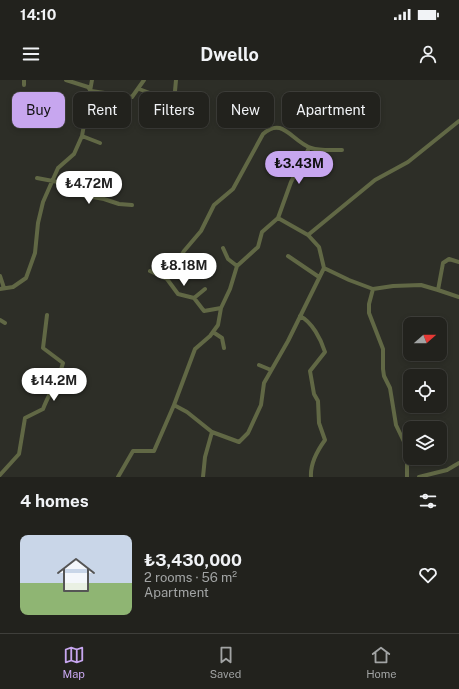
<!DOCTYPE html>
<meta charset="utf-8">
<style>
body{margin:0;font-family:"Public Sans",sans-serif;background:#2a2a26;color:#f1f3f6;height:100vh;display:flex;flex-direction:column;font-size:15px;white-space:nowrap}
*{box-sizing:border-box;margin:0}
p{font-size:13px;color:#a2a4a4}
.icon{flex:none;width:22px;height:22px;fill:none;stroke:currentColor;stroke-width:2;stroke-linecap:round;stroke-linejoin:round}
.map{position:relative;height:397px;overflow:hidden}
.panel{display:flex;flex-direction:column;background:#22221d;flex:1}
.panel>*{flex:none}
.banner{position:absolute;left:12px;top:12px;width:435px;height:36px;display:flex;gap:8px}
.needle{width:26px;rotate:69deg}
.tools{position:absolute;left:403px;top:237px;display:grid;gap:8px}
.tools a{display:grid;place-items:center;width:44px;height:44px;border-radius:8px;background:#22221d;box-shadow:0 2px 6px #0003,0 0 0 1px #3f3f3b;font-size:20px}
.price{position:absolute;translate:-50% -34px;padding:0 9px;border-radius:14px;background:#fff;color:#222;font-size:13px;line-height:26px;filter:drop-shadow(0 1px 2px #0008)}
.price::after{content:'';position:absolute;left:50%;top:24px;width:12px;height:9px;margin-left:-6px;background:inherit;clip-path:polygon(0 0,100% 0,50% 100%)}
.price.current{background:#c7a6ef;color:#111}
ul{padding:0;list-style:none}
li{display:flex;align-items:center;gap:12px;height:100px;padding:0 20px}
li span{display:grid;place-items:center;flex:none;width:112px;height:80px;border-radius:8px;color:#555}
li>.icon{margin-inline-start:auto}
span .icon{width:48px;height:48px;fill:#fffc;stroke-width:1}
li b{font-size:17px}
h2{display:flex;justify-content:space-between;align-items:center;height:48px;padding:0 20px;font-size:17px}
.pill{padding:0 14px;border-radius:8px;background:#22221d;box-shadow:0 2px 6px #0003,0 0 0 1px #3f3f3b;font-size:14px;line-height:36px}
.pill.current{background:#c7a6ef;color:#111}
.status{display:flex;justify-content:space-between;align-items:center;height:28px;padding:0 20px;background:#22221d;direction:ltr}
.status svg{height:11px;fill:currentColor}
header{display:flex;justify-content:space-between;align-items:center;height:52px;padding:0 20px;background:#22221d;font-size:18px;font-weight:700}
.menu{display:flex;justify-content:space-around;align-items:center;height:56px;border-top:1px solid #3f3f3b;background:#22221d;font-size:11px;color:#a2a4a4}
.menu a{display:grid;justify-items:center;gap:2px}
.menu .current{color:#c7a6ef}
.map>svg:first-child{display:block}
</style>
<div class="status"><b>14:10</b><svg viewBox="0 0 49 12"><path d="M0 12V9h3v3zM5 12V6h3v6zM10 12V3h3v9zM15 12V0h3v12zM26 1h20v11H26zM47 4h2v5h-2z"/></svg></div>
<header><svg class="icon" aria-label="menu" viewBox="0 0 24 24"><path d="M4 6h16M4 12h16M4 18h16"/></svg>Dwello<svg class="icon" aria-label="person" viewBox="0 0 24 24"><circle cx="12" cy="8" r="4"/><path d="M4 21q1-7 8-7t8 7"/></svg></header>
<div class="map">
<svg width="459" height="397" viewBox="0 0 459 397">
<rect width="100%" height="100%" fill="#2d2e27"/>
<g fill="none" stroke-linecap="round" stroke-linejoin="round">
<path stroke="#616845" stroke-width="4" d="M66 0 88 7 91 11 132 17 144 0
M24 5V0
M139 9 174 22 176 0
M82 56 100 63
M37 98 58 102 64 109 76 114 104 119 119 124 132 125
M278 138 291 102 309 68
M223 168 228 179 237 186
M288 176 319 197
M324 188 349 200 373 209 393 206 421 205 438 210 443 183 449 179 459 182
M150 191 167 199 178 214 194 218 204 231 221 228
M0 196 4 208
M167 199 184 171 201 151 214 125 233 109 263 54C283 36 291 61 311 68 320 71 332 70 342 70
M0 209 13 207 26 198 35 173 38 143 43 122 58 88 74 74 82 56 92 0
M373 209 369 224V233L383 269V289L384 296 390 308 396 345 407 368V397
M438 210 459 217
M194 218 205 209
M300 236C312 242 321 259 325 272L310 291 314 314 318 321 319 343 325 360C317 371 310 383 311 397
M0 240 5 243
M213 252 222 258 224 268
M259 285 271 290
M174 325 195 269 210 256 218 245 221 228 230 209 237 186 258 167 262 152 278 138 308 155
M212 352 239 362 248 353 261 325 264 303 288 261 324 188 319 167 308 155 375 100 408 82 459 41
M0 395 19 374 25 338 43 329C49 313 59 299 63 283L43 268 47 235
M118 397 133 371H154L174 325 187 332 212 352 205 377 203 397
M419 397 447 390 459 383"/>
</g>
</svg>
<div class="tools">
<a><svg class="needle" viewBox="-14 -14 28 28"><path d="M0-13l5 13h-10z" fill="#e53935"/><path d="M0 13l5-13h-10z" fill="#a2a4a4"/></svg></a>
<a><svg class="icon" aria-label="locate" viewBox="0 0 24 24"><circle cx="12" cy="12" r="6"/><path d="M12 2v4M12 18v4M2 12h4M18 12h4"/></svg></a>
<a><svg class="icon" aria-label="layers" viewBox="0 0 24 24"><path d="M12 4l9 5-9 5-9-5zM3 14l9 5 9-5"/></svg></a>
</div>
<b class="price current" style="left:299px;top:105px">₺3.43M</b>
<b class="price" style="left:89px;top:125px">₺4.72M</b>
<b class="price" style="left:184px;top:207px">₺8.18M</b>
<b class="price" style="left:54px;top:322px">₺14.2M</b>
<div class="banner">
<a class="pill current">Buy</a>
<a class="pill">Rent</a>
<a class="pill">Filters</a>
<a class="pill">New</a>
<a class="pill">Apartment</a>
</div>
</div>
<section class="panel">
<h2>4 homes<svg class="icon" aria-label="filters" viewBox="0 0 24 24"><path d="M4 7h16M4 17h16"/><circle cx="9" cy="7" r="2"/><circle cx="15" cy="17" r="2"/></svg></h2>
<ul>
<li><span style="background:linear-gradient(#c9d6e8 60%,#8fb573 0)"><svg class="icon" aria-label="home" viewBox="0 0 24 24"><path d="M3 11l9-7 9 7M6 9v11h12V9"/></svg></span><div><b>₺3,430,000</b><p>2 rooms · 56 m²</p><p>Apartment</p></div><svg class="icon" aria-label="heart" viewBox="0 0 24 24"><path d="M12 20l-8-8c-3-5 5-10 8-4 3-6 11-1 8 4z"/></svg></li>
</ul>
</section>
<nav class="menu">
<a class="current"><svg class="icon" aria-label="map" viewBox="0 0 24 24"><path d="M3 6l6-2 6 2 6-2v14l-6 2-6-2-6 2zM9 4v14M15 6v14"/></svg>Map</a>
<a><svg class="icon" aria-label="saved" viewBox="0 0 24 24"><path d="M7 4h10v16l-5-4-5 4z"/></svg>Saved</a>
<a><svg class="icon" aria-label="home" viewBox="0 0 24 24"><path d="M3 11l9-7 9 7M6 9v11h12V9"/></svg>Home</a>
</nav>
